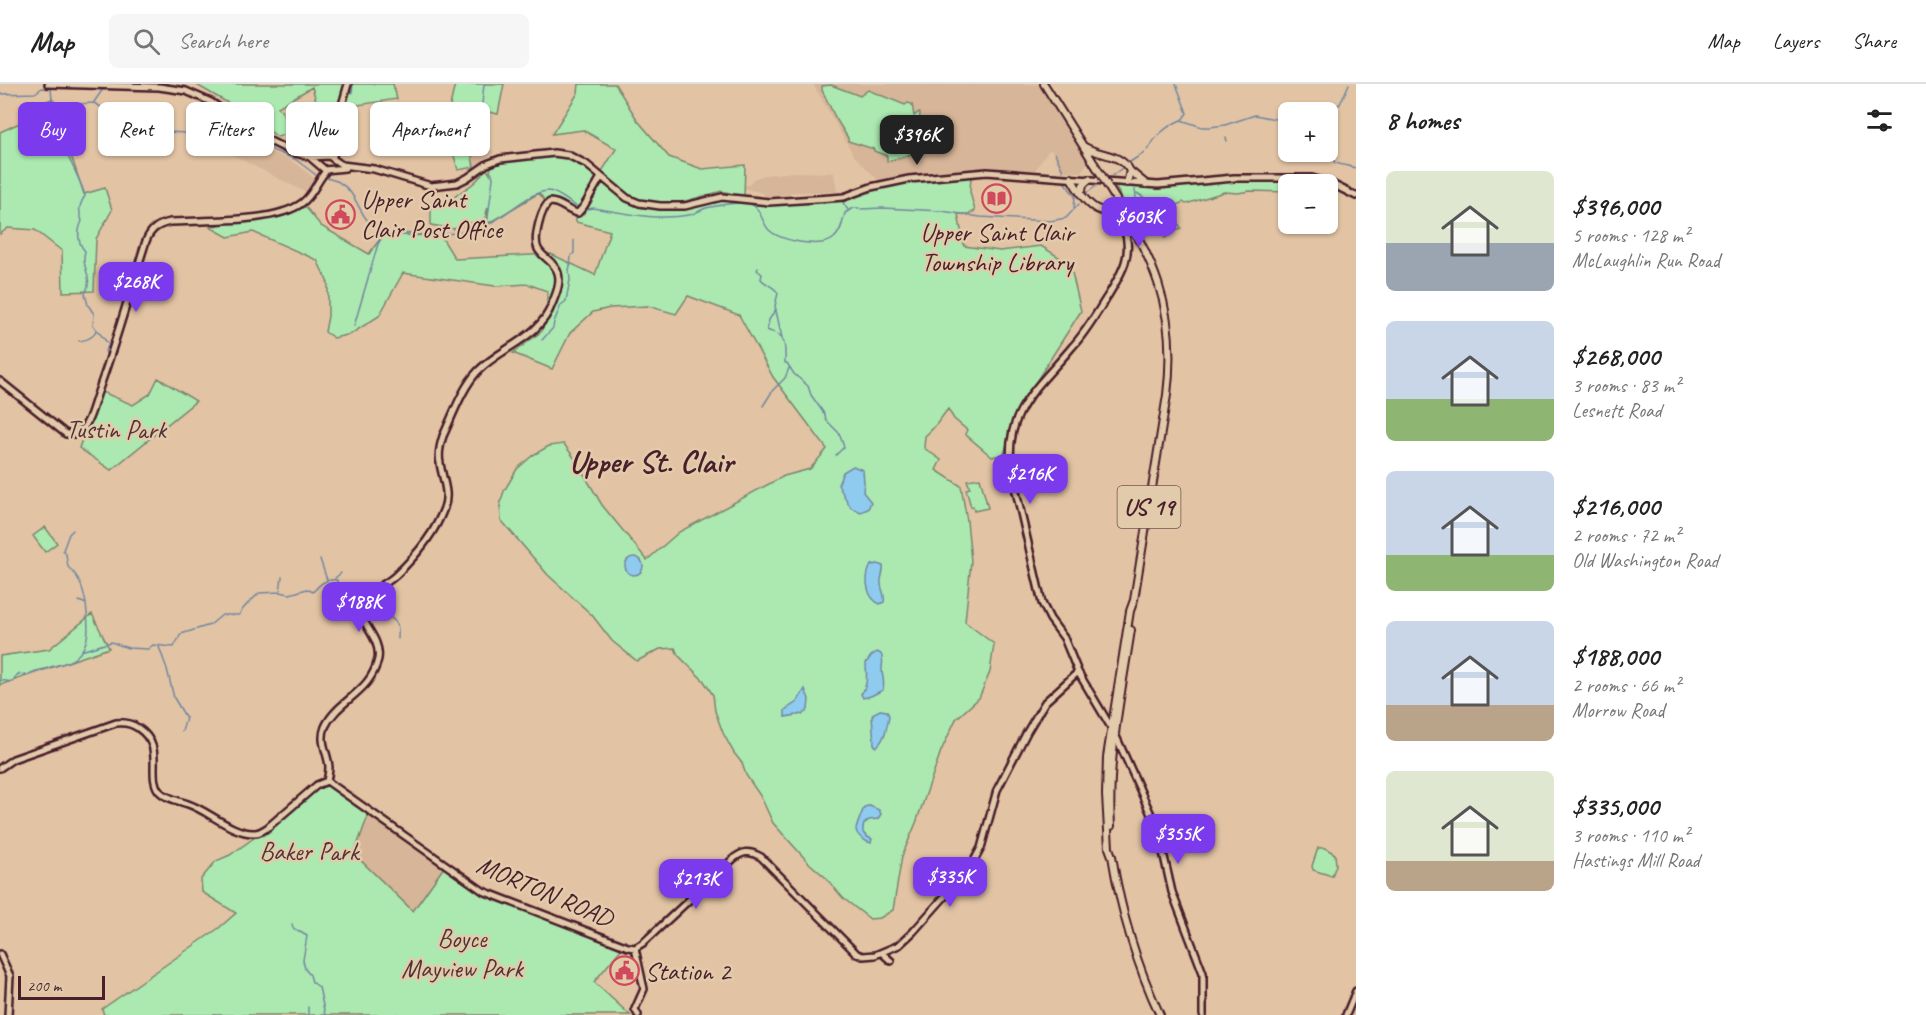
<!DOCTYPE html>
<meta charset="utf-8">
<style>
body{margin:0;font-family:Caveat,sans-serif;background:#f6f6f6;color:#222;height:100vh;display:flex;flex-direction:column;font-size:22px;white-space:nowrap}
*{box-sizing:border-box;margin:0}
p{font-size:20px;color:#767676}
.icon{flex:none;width:33px;height:33px;fill:none;stroke:currentColor;stroke-width:2;stroke-linecap:round;stroke-linejoin:round}
.map{position:relative;flex:1;overflow:hidden}
.panel{display:flex;flex-direction:column;background:#fff;width:570px}
.panel>*{flex:none}
.banner{position:absolute;left:18px;top:18px;width:570px;height:54px;display:flex;gap:12px}
.buttons{position:absolute;left:1278px;top:18px;display:grid;gap:12px}
.buttons a{display:grid;place-items:center;width:60px;height:60px;border-radius:9px;background:#fff;box-shadow:0 2px 4px #0004;font-size:30px}
.scale{position:absolute;left:18px;bottom:15px;width:87px;box-sizing:border-box;padding-left:6px;border:3px solid #4a1f2b;border-top:0;font-size:16px;line-height:21px;white-space:nowrap;color:#4a1f2b;-webkit-text-stroke:4px #e2cbab;paint-order:stroke}
.price{position:absolute;translate:-50% -51px;padding:0 14px;border-radius:12px;background:#7c3aed;color:#fff;font-size:20px;line-height:39px;filter:drop-shadow(0 2px 3px #0008)}
.price::after{content:'';position:absolute;left:50%;top:36px;width:18px;height:14px;margin-left:-9px;background:inherit;clip-path:polygon(0 0,100% 0,50% 100%)}
.price.selected{background:#222;color:#fff}
ul{padding:0;list-style:none}
li{display:flex;align-items:center;gap:18px;height:150px;padding:0 30px}
li span{display:grid;place-items:center;flex:none;width:168px;height:120px;border-radius:9px;color:#555}
li>.icon{margin-inline-start:auto}
span .icon{width:72px;height:72px;fill:#fffc;stroke-width:1}
li b{font-size:26px}
h2{display:flex;justify-content:space-between;align-items:center;height:72px;padding:0 30px;font-size:26px}
.pill{padding:0 21px;border-radius:9px;background:#fff;box-shadow:0 2px 4px #0004;font-size:21px;line-height:54px}
.pill.selected{background:#7c3aed;color:#fff}
header{display:flex;align-items:center;gap:36px;box-sizing:border-box;height:84px;padding:0 30px;background:#fff;border-bottom:2px solid #e0e0e0}
header strong{font-size:28px}
nav{display:flex;gap:33px;margin-inline-start:auto;font-size:21px}
.search{width:420px;height:54px;background:#f6f6f6;display:flex;align-items:center;gap:15px;box-sizing:border-box;padding:0 21px;border-radius:9px;color:#767676;font-size:22px}
main{display:flex;flex:1;min-height:0}
.map>svg:first-child{display:block}
</style>
<header>
<strong>Map</strong>
<div class="search"><svg class="icon" aria-label="search" viewBox="0 0 24 24"><circle cx="10" cy="10" r="6"/><path d="M15 15l6 6"/></svg>Search here</div>
<nav><a>Map</a><a>Layers</a><a>Share</a></nav>
</header>
<main>
<div class="map">
<svg width="1356" height="931" viewBox="0 0 1356 931">
<rect width="100%" height="100%" fill="#e2c4a4"/>
<filter id="ink" filterUnits="userSpaceOnUse"><feTurbulence type="fractalNoise" baseFrequency=".0167" numOctaves="2"/><feDisplacementMap in="SourceGraphic" scale="12" xChannelSelector="R" yChannelSelector="G"/><feConvolveMatrix kernelMatrix="1 2 1 2 8 2 1 2 1" color-interpolation-filters="sRGB"/></filter>
<g filter="url(#ink)">
<path fill="#d7b598" d="M813 0H1038L1088 78 1081 88 1061 87 1052 67 1049 66 1035 86H983L881 99 854 72Z
M480 26 485 28 483 52 494 69 474 83 471 68V35Z
M227 37 258 61 298 81 316 96 307 109 207 58Z
M794 88 834 89 837 108H791L788 111 767 114 763 109 743 104 744 101H749L753 95 765 91Z
M369 729 444 783 413 827 354 770Z"/>
<path fill="#abe9b0" stroke="#7a846e" stroke-width="1.5" d="M195 0H393L397 15 319 27 312 3 278 23 296 46 278 53 240 26Z
M455 0H504L498 30 480 26 471 35V68L474 83 458 86 448 51 449 26Z
M579 0H615L638 37 669 73 702 85 745 81 744 113 722 107 678 119H652L631 113 601 89 616 65 583 46 552 50 578 9Z
M831 1 860 12 868 6 905 21 908 19 912 20 914 32 919 28 920 29 916 70 887 77V72L874 67V65L848 57V54L835 33 822 6V2Z
M52 15 84 110 105 104 112 126 96 155 94 207 63 208 62 167 35 146 8 144 0 150V48L37 31 38 20Z
M544 72C551 72 559 71 565 72 577 74 593 85 597 96L584 121 576 126C566 119 557 112 545 117L539 109 487 140 488 123 484 137 464 140 454 145 431 141V120L433 117 449 119C457 108 467 106 477 96 480 93 483 88 486 84L490 90 491 81 499 77Z
M971 92 970 108 975 127 968 130H958L964 162 1000 167 1041 162 1070 180 1081 227 1016 329 1004 370 992 373 965 350 967 346 954 335 948 325C940 335 935 344 925 352L924 364 941 376 936 386 961 402 967 437 971 477 965 538 994 560 990 588 979 614 956 635 941 667 916 739 902 772 893 826 880 834 870 835 843 814 825 793 808 778 773 739 761 713 746 691 742 679 734 669 723 649 715 627 713 611 704 597 678 571 675 564 660 565 637 577 612 557 592 531 548 491 501 436 500 420 504 407 517 385 533 371 549 362 564 360 575 375 602 421 647 476 679 448 784 392 810 385 827 365 773 293 739 231 688 212 676 230 648 222 610 224 593 228 570 249 552 285 513 269 542 247 547 222V207L528 200 495 202 403 189 379 232 351 250 334 254 325 248 328 232V199L317 176 253 148 228 153 210 143 304 121 321 142 369 170 385 148 441 152 455 175 551 170 595 191 610 147 576 138V133L583 130 600 99 606 100 633 120 655 124 684 125 711 118 732 116 761 121 848 115 872 106 900 99Z
M1247 96 1308 97 1325 100H1288V108L1250 107 1238 109 1224 108 1186 120 1183 118 1162 128 1170 135 1171 140 1178 139 1181 144 1165 154 1157 138 1151 147 1142 149 1115 102 1164 104 1210 97Z
M158 294 196 317 111 386 79 364 100 307 133 321 150 310Z
M980 394 988 424 974 427 973 422 971 423 966 405 970 404 967 396Z
M45 443 57 459 45 468 33 452Z
M92 530 109 564 0 601V572L49 565Z
M327 699 369 729 354 770 413 827 444 783 486 811 509 821 622 864 594 898 630 931H104L102 925 219 844 236 829 202 808 201 795 216 777 230 771 258 751 319 701Z
M1318 764H1325L1335 770 1336 781 1332 792 1313 786 1312 782Z"/>
<path fill="#8ecbee" stroke="#7386a0" stroke-width="1.5" d="M853 382 863 386 864 398 863 408 871 418 868 425 861 428 851 424 838 401 843 388Z
M625 482a9 9 0 1 1 18 0a9 9 0 1 1-18 0Z
M878 480 883 482C884 488 881 492 881 497 880 505 886 510 884 518L880 520C866 514 864 494 871 481Z
M877 568 881 570C884 576 882 579 882 585 882 594 885 596 883 606L871 612 863 614 861 610C869 600 866 591 866 579L871 572Z
M805 605 809 615 808 626 803 630 785 633V626L797 618Z
M880 626 887 627 889 632C887 643 885 656 876 663L874 660 872 632 874 629Z
M870 722 879 726 881 730 878 735 869 736 864 740C861 749 864 752 872 755L871 759C866 758 857 752 856 746 856 744 863 724 865 723 866 722 868 722 870 722Z"/>
<g fill="none" stroke-linecap="round" stroke-linejoin="round">
<path stroke="#7386a0" stroke-width="1.5" d="M1176 0 1187 29 1182 36
M352 9 353 0
M0 10 35 9 42 4 51 5 52 15 58 21 94 19 114 30 149 42 155 46 163 45 169 48 185 49 202 53 208 39 217 34 229 36 274 67 295 75 316 91
M94 18 103 5
M482 20 484 0
M58 21 60 26C50 51 80 89 85 112 79 121 78 127 82 137 77 148 77 158 85 167 80 186 95 190 85 210L88 221 94 230 93 241 109 261 105 267 107 272
M1328 31 1332 25 1340 20 1349 0
M338 44 343 32
M1226 54 1227 57
M1328 65 1335 79 1356 84
M1147 66C1157 51 1165 43 1181 36L1202 43H1210L1225 41 1255 31 1275 35 1288 31
M305 68 310 63 321 62 322 58 316 54V49L332 45
M1055 69 1063 87
M1130 78 1144 69
M1113 91 1122 84
M327 94C331 96 337 96 340 99 361 111 357 139 385 148 409 155 467 151 489 140 506 132 530 107 548 107 560 108 569 120 580 124
M1065 99 1075 112 1074 125
M1135 106 1136 113 1132 117 1138 132
M1087 109 1096 102
M1137 109 1154 120
M842 117 848 126
M861 125 883 124 942 127 980 133 1050 137 1066 134 1079 120
M584 126 593 124C624 129 657 137 689 131 695 130 700 126 706 124 716 122 737 118 747 119 761 121 761 138 769 146 781 157 822 165 834 154 841 148 843 137 845 129L853 124H859
M487 141 493 94 492 89
M758 184 757 186 762 190 761 195C766 201 774 202 778 209L775 222 782 254
M776 225 769 236 767 246C771 248 774 248 777 250 787 255 785 270 785 279H787L794 290 808 302 811 311 825 331 826 336 839 349 844 363 836 371
M354 242 378 160 385 148
M542 256 553 244 554 238 561 221 566 217 570 196 569 186 570 182 571 172 574 169V156
M79 257C87 256 95 253 96 245
M763 322 773 306 785 294 789 284
M73 446 69 450 63 466 66 470 68 483C80 493 83 504 86 520
M320 475 327 496
M335 494 341 489
M280 508 290 510 307 505 313 508C320 500 326 494 337 496L338 513 344 517 351 516
M364 522C371 528 373 532 384 529 398 538 399 539 398 555
M159 563 167 585 174 614 186 634 182 647
M81 567 111 558 128 564 148 565 153 561 174 563 181 550 210 541 222 531H239C245 520 251 518 259 509L280 508 282 493
M0 596 12 598 18 590 28 591C34 586 38 587 45 585 55 581 68 580 76 573 92 559 88 539 86 520L79 517
M292 840 293 844 307 852 303 876 305 885 310 891 312 898 319 903 325 931
M308 923V931
M399 930V931"/>
<defs>
<path id="secondary" d="M48 0 159 3 186 7 211 18 266 55 292 68 310 73 329 72 342 81 374 85 431 102 457 99 467 94 487 80 500 75 554 69 568 71 586 80 627 114 639 119 660 122H685L722 113 769 118 831 114 844 113 871 103 909 95 987 88 1158 101 1234 94H1312L1330 99 1356 112
M311 74 325 86 345 84
M333 74 334 49 348 0
M1104 128C1110 135 1120 136 1124 145 1134 170 1121 190 1109 210 1097 228 1087 247 1072 263 1055 284 1033 303 1020 328 1011 345 1009 367 1011 386L1042 519 1050 535 1064 554 1078 588 1115 650 1158 746 1172 808 1203 889V931
M0 297 66 350H78C90 340 93 321 98 308 116 258 130 207 146 157 151 145 157 141 170 138 205 136 275 139 302 119 314 110 317 96 327 86
M0 684 13 675 116 639C125 638 131 639 138 644 166 663 146 690 159 707 165 714 179 717 188 720 209 727 232 750 255 749 260 749 263 746 267 744L317 701 327 697C328 693 329 688 329 683 328 669 319 658 325 643 337 616 371 609 378 575 382 553 355 535 361 521 367 507 386 501 396 491 415 473 435 449 444 424 450 409 442 394 440 379 438 370 440 361 443 352 453 331 462 304 478 287 501 263 540 254 552 220 556 210 561 199 558 189 555 178 543 174 538 165 533 155 541 123 550 118 561 118 568 128 578 129L584 122 601 93
M327 697 483 807 628 863 635 864 644 905 635 925 638 931
M635 864 643 859 732 776C742 767 749 766 761 773L857 870 863 872 875 871 899 861 913 848 970 784 981 764 997 706 1027 648 1045 618 1078 588
M882 869 891 877
M0 870 10 892 8 931
M1346 931 1356 907"/>
<path id="primary" d="M1044 0 1102 92
M1085 63C1100 72 1121 69 1130 87L1127 99
M1130 87 1146 100
M1071 94C1077 104 1084 117 1095 124 1106 130 1119 131 1130 139
M1107 101C1153 173 1178 223 1167 311L1134 516 1130 527 1107 673 1106 711 1109 764 1112 772C1121 828 1136 880 1160 931
M1082 106 1083 101 1089 95
M1111 742C1107 676 1121 611 1131 546"/>
</defs>
<use href="#secondary" stroke="#4a1f2b" stroke-width="10"/>
<use href="#primary" stroke="#4a1f2b" stroke-width="10"/>
<use href="#secondary" stroke="#e2cbab" stroke-width="5"/>
<use href="#primary" stroke="#e2cbab" stroke-width="6"/>
<defs>
<path id="primary-bridge" d="M1102 92 1107 101"/>
</defs>
<use href="#primary-bridge" stroke="#4a1f2b" stroke-width="10" stroke-linecap="butt"/>
<use href="#primary-bridge" stroke="#e2cbab" stroke-width="6"/>
</g>
</g>
<defs>
<symbol id="library-ring" viewBox="-11 -11 22 22"><circle r="9.5" fill="#e2cbab" stroke="#d1495b" stroke-width="1.5"/><path d="M-6-4Q-3-5.5-.7-3.5V5Q-3 3-6 4ZM6-4Q3-5.5 .7-3.5V5Q3 3 6 4Z" fill="#d1495b"/></symbol>
<symbol id="civic-ring" viewBox="-11 -11 22 22"><circle r="9.5" fill="#e2cbab" stroke="#d1495b" stroke-width="1.5"/><path d="M-.6-6.5H3V-4.5H.6V-3L4-1V1h2V6H-6V1h2V-1L-.6-3ZM-1.2 2.5V6h2.4V2.5Z" fill="#d1495b"/></symbol>
</defs>
<g fill-rule="evenodd">
<use href="#library-ring" x="980" y="98" width="33" height="33"/>
<use href="#civic-ring" x="324" y="114" width="33" height="33"/>
<use href="#civic-ring" x="608" y="870" width="33" height="33"/>
</g>
<g text-anchor="middle" stroke-width="5" stroke-linejoin="round" paint-order="stroke">
<rect fill="#e2cbab" stroke="#785351" stroke-width="1.5" x="1117.5" y="402" width="63" height="42" rx="4.5"/>
<g font-size="24" font-weight="bold" fill="#4a1f2b">
<text x="1149" y="431">US 19</text>
</g>
<g font-size="26" fill="#4a1f2b" stroke="#e2cbab" text-anchor="start">
<text x="361" y="124">Upper Saint<tspan x="361" dy="30">Clair Post Office</tspan></text>
<text x="997" y="157" text-anchor="middle">Upper Saint Clair<tspan x="997" dy="30">Township Library</tspan></text>
<text x="645" y="896">Station 2</text>
</g>
<g font-size="26" fill="#543338" stroke="#e2cbab">
<text x="116" y="354">Tustin Park</text>
<text x="309" y="776">Baker Park</text>
<text x="462" y="863">Boyce<tspan x="462" dy="30">Mayview Park</tspan></text>
</g>
<g font-size="26" fill="#4a1f2b" stroke="#e2cbab">
<text transform="translate(545 807) rotate(23)" y="9">MORTON ROAD</text>
</g>
<g font-size="32" font-weight="bold" fill="#4a1f2b" stroke="#e2cbab">
<text x="651" y="388">Upper St. Clair</text>
</g>
</g>
</svg>
<div class="buttons">
<a>+</a>
<a>−</a>
</div>
<div class="scale">200 m</div>
<b class="price selected" style="left:917px;top:82px">$396K</b>
<b class="price" style="left:1139px;top:164px">$603K</b>
<b class="price" style="left:136px;top:229px">$268K</b>
<b class="price" style="left:1030px;top:421px">$216K</b>
<b class="price" style="left:359px;top:549px">$188K</b>
<b class="price" style="left:1178px;top:781px">$355K</b>
<b class="price" style="left:950px;top:824px">$335K</b>
<b class="price" style="left:696px;top:826px">$213K</b>
<div class="banner">
<a class="pill selected">Buy</a>
<a class="pill">Rent</a>
<a class="pill">Filters</a>
<a class="pill">New</a>
<a class="pill">Apartment</a>
</div>
</div>
<section class="panel">
<h2>8 homes<svg class="icon" aria-label="filters" viewBox="0 0 24 24"><path d="M4 7h16M4 17h16"/><circle cx="9" cy="7" r="2"/><circle cx="15" cy="17" r="2"/></svg></h2>
<ul>
<li><span style="background:linear-gradient(#dfe7d0 60%,#9aa5b1 0)"><svg class="icon" aria-label="home" viewBox="0 0 24 24"><path d="M3 11l9-7 9 7M6 9v11h12V9"/></svg></span><div><b>$396,000</b><p>5 rooms · 128 m²</p><p>McLaughlin Run Road</p></div></li>
<li><span style="background:linear-gradient(#c9d6e8 65%,#8fb573 0)"><svg class="icon" aria-label="home" viewBox="0 0 24 24"><path d="M3 11l9-7 9 7M6 9v11h12V9"/></svg></span><div><b>$268,000</b><p>3 rooms · 83 m²</p><p>Lesnett Road</p></div></li>
<li><span style="background:linear-gradient(#c9d6e8 70%,#8fb573 0)"><svg class="icon" aria-label="home" viewBox="0 0 24 24"><path d="M3 11l9-7 9 7M6 9v11h12V9"/></svg></span><div><b>$216,000</b><p>2 rooms · 72 m²</p><p>Old Washington Road</p></div></li>
<li><span style="background:linear-gradient(#c9d6e8 70%,#b9a48a 0)"><svg class="icon" aria-label="home" viewBox="0 0 24 24"><path d="M3 11l9-7 9 7M6 9v11h12V9"/></svg></span><div><b>$188,000</b><p>2 rooms · 66 m²</p><p>Morrow Road</p></div></li>
<li><span style="background:linear-gradient(#dfe7d0 75%,#b9a48a 0)"><svg class="icon" aria-label="home" viewBox="0 0 24 24"><path d="M3 11l9-7 9 7M6 9v11h12V9"/></svg></span><div><b>$335,000</b><p>3 rooms · 110 m²</p><p>Hastings Mill Road</p></div></li>
</ul>
</section>
</main>
